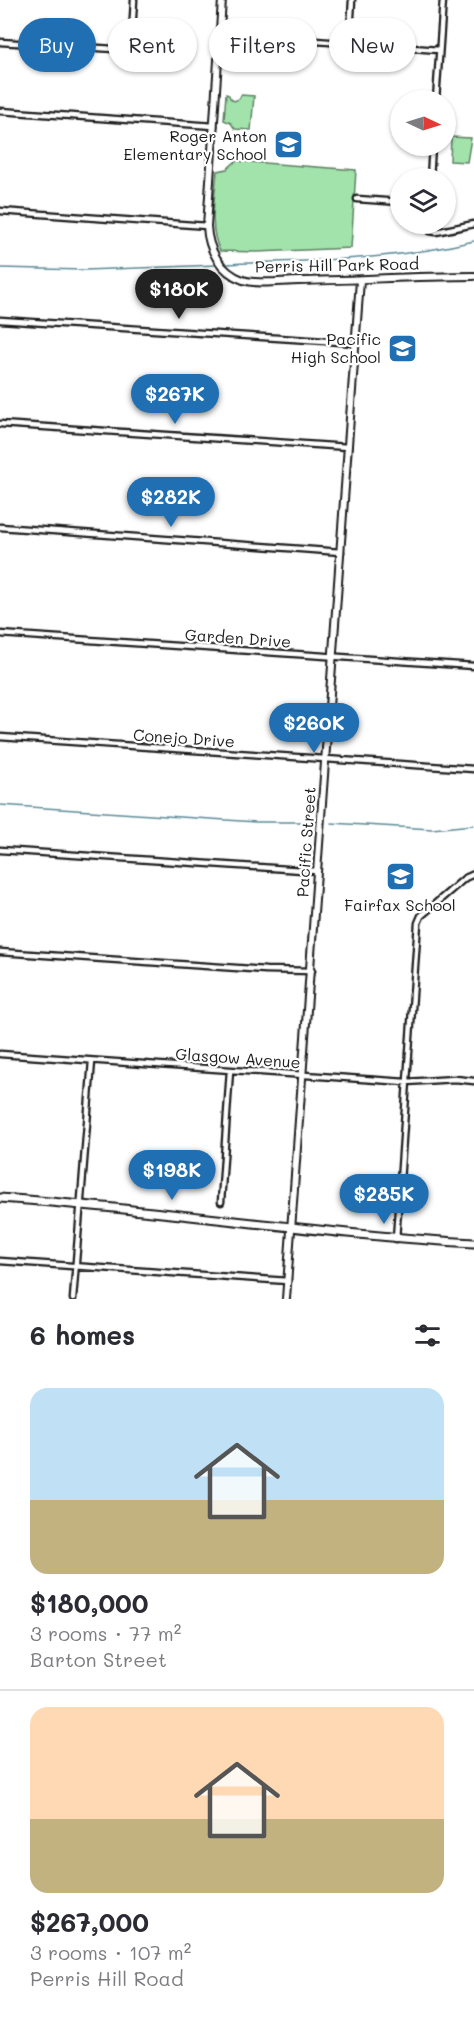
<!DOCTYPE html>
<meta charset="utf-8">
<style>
body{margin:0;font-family:Mali,sans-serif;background:#f7f7f7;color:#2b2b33;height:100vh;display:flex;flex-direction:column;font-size:22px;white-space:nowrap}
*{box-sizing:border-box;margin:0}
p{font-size:20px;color:#7c7c81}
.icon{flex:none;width:33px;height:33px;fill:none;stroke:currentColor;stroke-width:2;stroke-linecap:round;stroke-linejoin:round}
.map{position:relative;height:1299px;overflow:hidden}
.side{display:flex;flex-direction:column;background:#fff;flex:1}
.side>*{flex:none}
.hud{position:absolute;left:18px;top:18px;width:438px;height:54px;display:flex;gap:12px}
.needle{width:39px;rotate:94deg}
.tools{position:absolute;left:390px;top:90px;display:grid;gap:12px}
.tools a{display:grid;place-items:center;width:66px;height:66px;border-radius:50%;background:#fff;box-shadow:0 2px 4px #0004;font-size:30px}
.price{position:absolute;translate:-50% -51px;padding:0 14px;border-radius:21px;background:#1f6fb2;color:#fff;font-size:20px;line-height:39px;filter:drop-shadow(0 2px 3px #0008)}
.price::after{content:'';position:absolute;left:50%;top:36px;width:18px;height:14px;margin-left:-9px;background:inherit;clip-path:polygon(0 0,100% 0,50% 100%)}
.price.active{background:#222;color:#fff}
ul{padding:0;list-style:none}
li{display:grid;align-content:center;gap:12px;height:318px;padding:0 30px}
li+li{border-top:2px solid #e1e1e2}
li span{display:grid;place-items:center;height:186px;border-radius:18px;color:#555}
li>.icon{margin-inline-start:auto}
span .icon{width:108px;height:108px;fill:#fffc;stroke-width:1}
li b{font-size:26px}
h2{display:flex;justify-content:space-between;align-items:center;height:72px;padding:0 30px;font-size:26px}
.tag{padding:0 21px;border-radius:27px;background:#fff;box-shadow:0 2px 4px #0004;font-size:21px;line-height:54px}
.tag.active{background:#1f6fb2;color:#fff}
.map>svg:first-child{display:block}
</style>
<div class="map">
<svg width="474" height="1299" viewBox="0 0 474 1299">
<rect width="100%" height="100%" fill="#fff"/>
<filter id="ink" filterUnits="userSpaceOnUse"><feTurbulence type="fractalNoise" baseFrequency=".0167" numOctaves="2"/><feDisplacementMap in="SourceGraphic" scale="12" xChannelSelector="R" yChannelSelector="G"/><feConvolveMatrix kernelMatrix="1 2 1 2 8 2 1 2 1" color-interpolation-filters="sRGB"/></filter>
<g filter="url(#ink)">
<path fill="#a2e3ac" stroke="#5f8064" stroke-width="1.5" d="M226 94 229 95 230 98 234 101 239 99 241 95 254 96 251 130 235 129 231 123 224 120Z
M451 137 471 138 467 162 450 161Z
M236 161 356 170 351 248 257 252 220 251C208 227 215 197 217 171L227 169Z"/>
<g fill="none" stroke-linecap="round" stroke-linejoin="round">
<path stroke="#5c8a96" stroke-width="1.5" d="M225 264C308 260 392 261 474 241
M0 268 85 270 217 265
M0 805 256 822H313
M331 823 432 829 473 825"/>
<defs>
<path id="minor" d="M350 33 352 0
M219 34 439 50
M0 42 131 50 134 0
M436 100 443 0
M0 111 214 126
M430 178 432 146
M357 199 400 202
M0 211 207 226
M427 224 430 231 436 232 474 224
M0 320 356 343
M0 424 348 447
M0 527 341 552
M0 634 474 666
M0 737 474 769
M0 850 317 871
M0 952 266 970 312 971
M0 1054 406 1082 455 1079 474 1081
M221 1202 230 1070
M396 1239 418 923 421 916 465 878 474 874
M0 1261 288 1281
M73 1299 92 1061"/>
<path id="tertiary" d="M222 0 207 226C208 249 220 272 243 280 259 285 282 281 299 281 357 280 415 276 474 276
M286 1299 360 280"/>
<path id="secondary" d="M0 1198C159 1209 315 1234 474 1243"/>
</defs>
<use href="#minor" stroke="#1c1c1c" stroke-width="9"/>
<use href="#tertiary" stroke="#1c1c1c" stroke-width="10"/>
<use href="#secondary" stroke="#1c1c1c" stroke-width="11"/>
<use href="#minor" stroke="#fff" stroke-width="4.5"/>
<use href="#tertiary" stroke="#fff" stroke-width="6"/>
<use href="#secondary" stroke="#fff" stroke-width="7"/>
</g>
</g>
<defs>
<symbol id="school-square" viewBox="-11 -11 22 22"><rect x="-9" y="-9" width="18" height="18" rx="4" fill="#1f6fb2" stroke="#fff"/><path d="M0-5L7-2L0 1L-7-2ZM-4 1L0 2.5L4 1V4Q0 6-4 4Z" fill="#fff"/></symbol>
</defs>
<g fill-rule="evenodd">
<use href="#school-square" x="272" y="128" width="33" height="33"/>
<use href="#school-square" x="386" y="332" width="33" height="33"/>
<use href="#school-square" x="384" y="860" width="33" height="33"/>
</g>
<g text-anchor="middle" stroke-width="4.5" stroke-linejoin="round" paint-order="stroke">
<g font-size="16" fill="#1c1c1c" stroke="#fff" text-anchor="end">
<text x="267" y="142">Roger Anton<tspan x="267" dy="18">Elementary School</tspan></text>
<text x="381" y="345">Pacific<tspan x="381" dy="18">High School</tspan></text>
<text x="400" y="911" text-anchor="middle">Fairfax School</text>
</g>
<g font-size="16" fill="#1c1c1c" stroke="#fff">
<text transform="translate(337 265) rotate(-1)" y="6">Perris Hill Park Road</text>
<text transform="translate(238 638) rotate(4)" y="6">Garden Drive</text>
<text transform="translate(184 738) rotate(4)" y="6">Conejo Drive</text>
<text transform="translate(306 842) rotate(-86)" y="6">Pacific Street</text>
<text transform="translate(238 1058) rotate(4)" y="6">Glasgow Avenue</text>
</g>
</g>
</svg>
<div class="tools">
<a><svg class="needle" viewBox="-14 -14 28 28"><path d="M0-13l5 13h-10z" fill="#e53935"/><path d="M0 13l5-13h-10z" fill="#7c7c81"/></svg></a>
<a><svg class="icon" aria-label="layers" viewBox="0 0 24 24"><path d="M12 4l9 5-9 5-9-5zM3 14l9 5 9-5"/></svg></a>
</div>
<b class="price active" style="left:179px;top:320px">$180K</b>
<b class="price" style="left:175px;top:425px">$267K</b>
<b class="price" style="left:171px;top:528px">$282K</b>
<b class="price" style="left:314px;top:754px">$260K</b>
<b class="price" style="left:172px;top:1201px">$198K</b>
<b class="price" style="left:384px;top:1225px">$285K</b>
<div class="hud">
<a class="tag active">Buy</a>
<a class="tag">Rent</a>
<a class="tag">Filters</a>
<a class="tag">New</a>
</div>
</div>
<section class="side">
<h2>6 homes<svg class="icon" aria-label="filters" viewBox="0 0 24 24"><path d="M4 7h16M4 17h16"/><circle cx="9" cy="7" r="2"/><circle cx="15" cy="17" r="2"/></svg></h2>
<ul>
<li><span style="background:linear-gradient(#bfe0f5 60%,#c2b280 0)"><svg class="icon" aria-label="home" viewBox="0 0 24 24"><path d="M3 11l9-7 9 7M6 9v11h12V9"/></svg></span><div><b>$180,000</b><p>3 rooms · 77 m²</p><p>Barton Street</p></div></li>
<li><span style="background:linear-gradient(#ffd9b3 60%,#c2b280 0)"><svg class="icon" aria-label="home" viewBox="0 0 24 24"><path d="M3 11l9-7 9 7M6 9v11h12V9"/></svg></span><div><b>$267,000</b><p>3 rooms · 107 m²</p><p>Perris Hill Road</p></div></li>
</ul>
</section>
